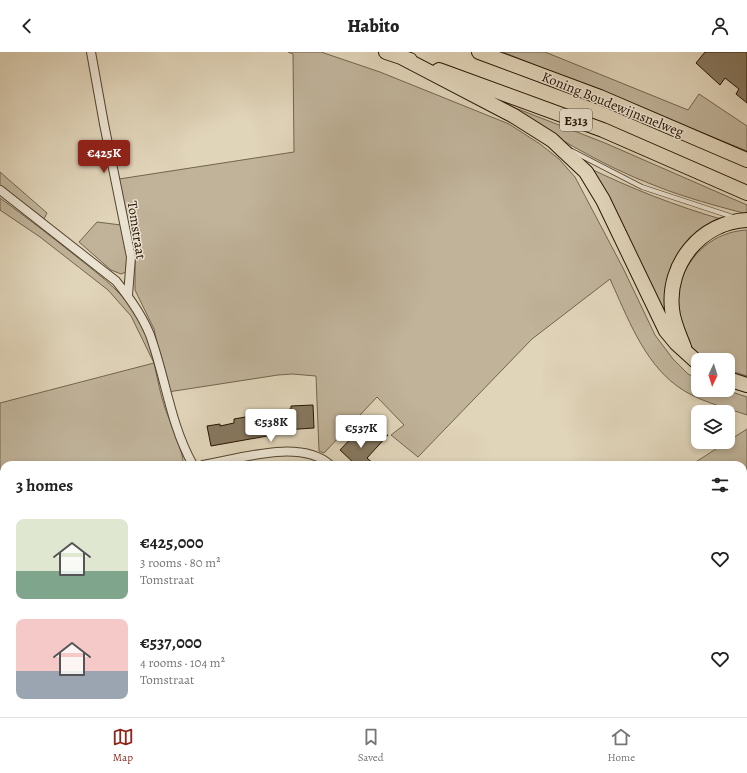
<!DOCTYPE html>
<meta charset="utf-8">
<style>
body{margin:0;font-family:Alegreya,serif;background:#f2f2f2;color:#222;height:100vh;display:flex;flex-direction:column;font-size:15px;white-space:nowrap}
*{box-sizing:border-box;margin:0}
p{font-size:13px;color:#767676}
.icon{flex:none;width:22px;height:22px;fill:none;stroke:currentColor;stroke-width:2;stroke-linecap:round;stroke-linejoin:round}
.map{position:relative;flex:1;overflow:hidden}
.panel{position:absolute;left:0px;top:409px;width:747px;height:256px;display:flex;flex-direction:column;background:#fff;border-radius:12px 12px 0 0;box-shadow:0 2px 6px #0003}
.panel>*{flex:none}
.needle{width:26px;rotate:184deg}
.tools{position:absolute;left:691px;top:301px;display:grid;gap:8px}
.tools a{display:grid;place-items:center;width:44px;height:44px;border-radius:8px;background:#fff;box-shadow:0 2px 6px #0003;font-size:20px}
.price{position:absolute;translate:-50% -34px;padding:0 9px;border-radius:4px;background:#fff;color:#222;font-size:13px;line-height:26px;filter:drop-shadow(0 1px 2px #0008)}
.price::after{content:'';position:absolute;left:50%;top:24px;width:12px;height:9px;margin-left:-6px;background:inherit;clip-path:polygon(0 0,100% 0,50% 100%)}
.price.selected{background:#8f2418;color:#fff}
ul{padding:0;list-style:none}
li{display:flex;align-items:center;gap:12px;height:100px;padding:0 16px}
li span{display:grid;place-items:center;flex:none;width:112px;height:80px;border-radius:8px;color:#555}
li>.icon{margin-inline-start:auto}
span .icon{width:48px;height:48px;fill:#fffc;stroke-width:1}
li b{font-size:17px}
h2{display:flex;justify-content:space-between;align-items:center;height:48px;padding:0 16px;font-size:17px}
header{display:flex;justify-content:space-between;align-items:center;height:52px;padding:0 16px;background:#fff;font-size:18px;font-weight:800}
.tabs{display:flex;justify-content:space-around;align-items:center;height:56px;border-top:1px solid #e0e0e0;background:#fff;font-size:11px;color:#767676}
.tabs a{display:grid;justify-items:center;gap:2px}
.tabs .selected{color:#8f2418}
.map>svg:first-child{display:block}
</style>
<header><svg class="icon" aria-label="back" viewBox="0 0 24 24"><path d="M15 5l-7 7 7 7"/></svg>Habito<svg class="icon" aria-label="person" viewBox="0 0 24 24"><circle cx="12" cy="8" r="4"/><path d="M4 21q1-7 8-7t8 7"/></svg></header>
<div class="map">
<svg width="747" height="665" viewBox="0 0 747 665">
<rect width="100%" height="100%" fill="#e0d4b9"/>
<filter id="stains"><feTurbulence type="fractalNoise" baseFrequency=".005" numOctaves="4"/><feColorMatrix values="0 0 0 0 .2 0 0 0 0 .09 0 0 0 0 .02 0 0 0 .5 -.17"/></filter>
<radialGradient id="worn" r=".72"><stop offset=".6" stop-color="#630" stop-opacity="0"/><stop offset="1" stop-color="#630" stop-opacity=".3"/></radialGradient>
<path fill="#c0b39a" stroke="#73644d" d="M288 0H321L380 20 509 72 540 92 559 107 575 125 623 216 655 283 673 307 688 322 698 327V338H726L747 345V363C724 355 697 349 677 334 643 309 627 264 610 227L532 287 418 405 391 383 404 373 377 345 324 401 319 399 316 324 292 322 278 323 168 340 154 277 135 238V205L119 127 294 100 293 2Z
M503 0H545L688 58 699 42 747 74V99Z
M495 48 605 91 747 153V162C717 154 686 146 656 134 599 113 547 79 495 48Z
M587 115C632 137 676 154 724 168L704 176 665 242V252L671 278Z
M0 120 47 161 44 167 0 133Z
M0 146C26 165 52 185 77 205 102 225 128 244 142 273 154 299 156 329 165 356 169 368 185 403 183 413H4V460L0 461V351L154 311 131 264 108 238 40 185 0 158Z
M97 170 121 173 127 201 126 220 121 222 111 218 79 190Z
M747 178V324L728 318V308H707C650 271 680 181 747 178Z
M747 377V566L743 570V413H691Z
M4 474V622L0 626V475Z
M215 661H357L351 665H215Z"/>
<g fill="none" stroke-linecap="round" stroke-linejoin="round">
<path stroke="#706049" stroke-width="3" d="M216 661 217 665
M341 661 347 665
M316 665 323 661
M351 665 357 661"/>
</g>
<path fill="#877860" stroke="#261400" d="M705 0H747V51L736 42 739 37 725 26 720 33 696 11Z
M313 353 314 376 284 378V381L211 394 207 374 220 372V374L234 371V367L291 357V354Z
M356 381 364 389 388 383 367 406 375 413H356L340 398Z"/>
<g fill="none" stroke-linecap="round" stroke-linejoin="round">
<defs>
<path id="service" d="M572 99 642 135 733 165"/>
<path id="minor" d="M91 0 104 72 131 205 128 243
M0 138 116 229C129 245 142 263 150 283 166 327 170 372 193 413
M203 413C239 407 301 386 330 413
M0 468 4 466
M546 661 555 665
M741 665 747 661"/>
<path id="motorway" d="M386 0 410 8
M479 0 600 45 747 108
M401 5 514 64 552 88 586 120 603 148 666 279 676 291 698 311
M439 18 603 78 747 141
M684 295C679 282 673 270 672 257 667 212 701 170 747 168
M728 327 747 333"/>
</defs>
<use href="#service" stroke="#54442e" stroke-width="5.5"/>
<use href="#minor" stroke="#54442e" stroke-width="10"/>
<use href="#motorway" stroke="#261400" stroke-width="16"/>
<use href="#service" stroke="#ebe3d2" stroke-width="4"/>
<use href="#minor" stroke="#ebe3d2" stroke-width="8"/>
<use href="#motorway" stroke="#e0d4b9" stroke-width="14"/>
</g>
<g text-anchor="middle" stroke-width="3" stroke-linejoin="round" paint-order="stroke">
<rect fill="#ebe3d2" stroke="#61523f" stroke-width="1" x="560" y="57" width="32" height="22" rx="3"/>
<g font-size="13" font-weight="bold" fill="#261400">
<text x="576" y="73">E313</text>
</g>
<g font-size="14" fill="#261400" stroke="#ebe3d2">
<text transform="translate(613 52) rotate(22)" y="5">Koning Boudewijnsnelweg</text>
<text transform="translate(137 178) rotate(81)" y="5">Tomstraat</text>
</g>
</g>
<rect width="100%" height="100%" filter="url(#stains)"/>
<rect width="100%" height="100%" fill="url(#worn)"/>
</svg>
<div class="tools">
<a><svg class="needle" viewBox="-14 -14 28 28"><path d="M0-13l5 13h-10z" fill="#e53935"/><path d="M0 13l5-13h-10z" fill="#767676"/></svg></a>
<a><svg class="icon" aria-label="layers" viewBox="0 0 24 24"><path d="M12 4l9 5-9 5-9-5zM3 14l9 5 9-5"/></svg></a>
</div>
<b class="price selected" style="left:104px;top:122px">€425K</b>
<b class="price" style="left:271px;top:391px">€538K</b>
<b class="price" style="left:361px;top:397px">€537K</b>
<section class="panel">
<h2>3 homes<svg class="icon" aria-label="filters" viewBox="0 0 24 24"><path d="M4 7h16M4 17h16"/><circle cx="9" cy="7" r="2"/><circle cx="15" cy="17" r="2"/></svg></h2>
<ul>
<li><span style="background:linear-gradient(#dfe7d0 65%,#7fa58c 0)"><svg class="icon" aria-label="home" viewBox="0 0 24 24"><path d="M3 11l9-7 9 7M6 9v11h12V9"/></svg></span><div><b>€425,000</b><p>3 rooms · 80 m²</p><p>Tomstraat</p></div><svg class="icon" aria-label="heart" viewBox="0 0 24 24"><path d="M12 20l-8-8c-3-5 5-10 8-4 3-6 11-1 8 4z"/></svg></li>
<li><span style="background:linear-gradient(#f6c9c9 65%,#9aa5b1 0)"><svg class="icon" aria-label="home" viewBox="0 0 24 24"><path d="M3 11l9-7 9 7M6 9v11h12V9"/></svg></span><div><b>€537,000</b><p>4 rooms · 104 m²</p><p>Tomstraat</p></div><svg class="icon" aria-label="heart" viewBox="0 0 24 24"><path d="M12 20l-8-8c-3-5 5-10 8-4 3-6 11-1 8 4z"/></svg></li>
</ul>
</section>
</div>
<nav class="tabs">
<a class="selected"><svg class="icon" aria-label="map" viewBox="0 0 24 24"><path d="M3 6l6-2 6 2 6-2v14l-6 2-6-2-6 2zM9 4v14M15 6v14"/></svg>Map</a>
<a><svg class="icon" aria-label="saved" viewBox="0 0 24 24"><path d="M7 4h10v16l-5-4-5 4z"/></svg>Saved</a>
<a><svg class="icon" aria-label="home" viewBox="0 0 24 24"><path d="M3 11l9-7 9 7M6 9v11h12V9"/></svg>Home</a>
</nav>
